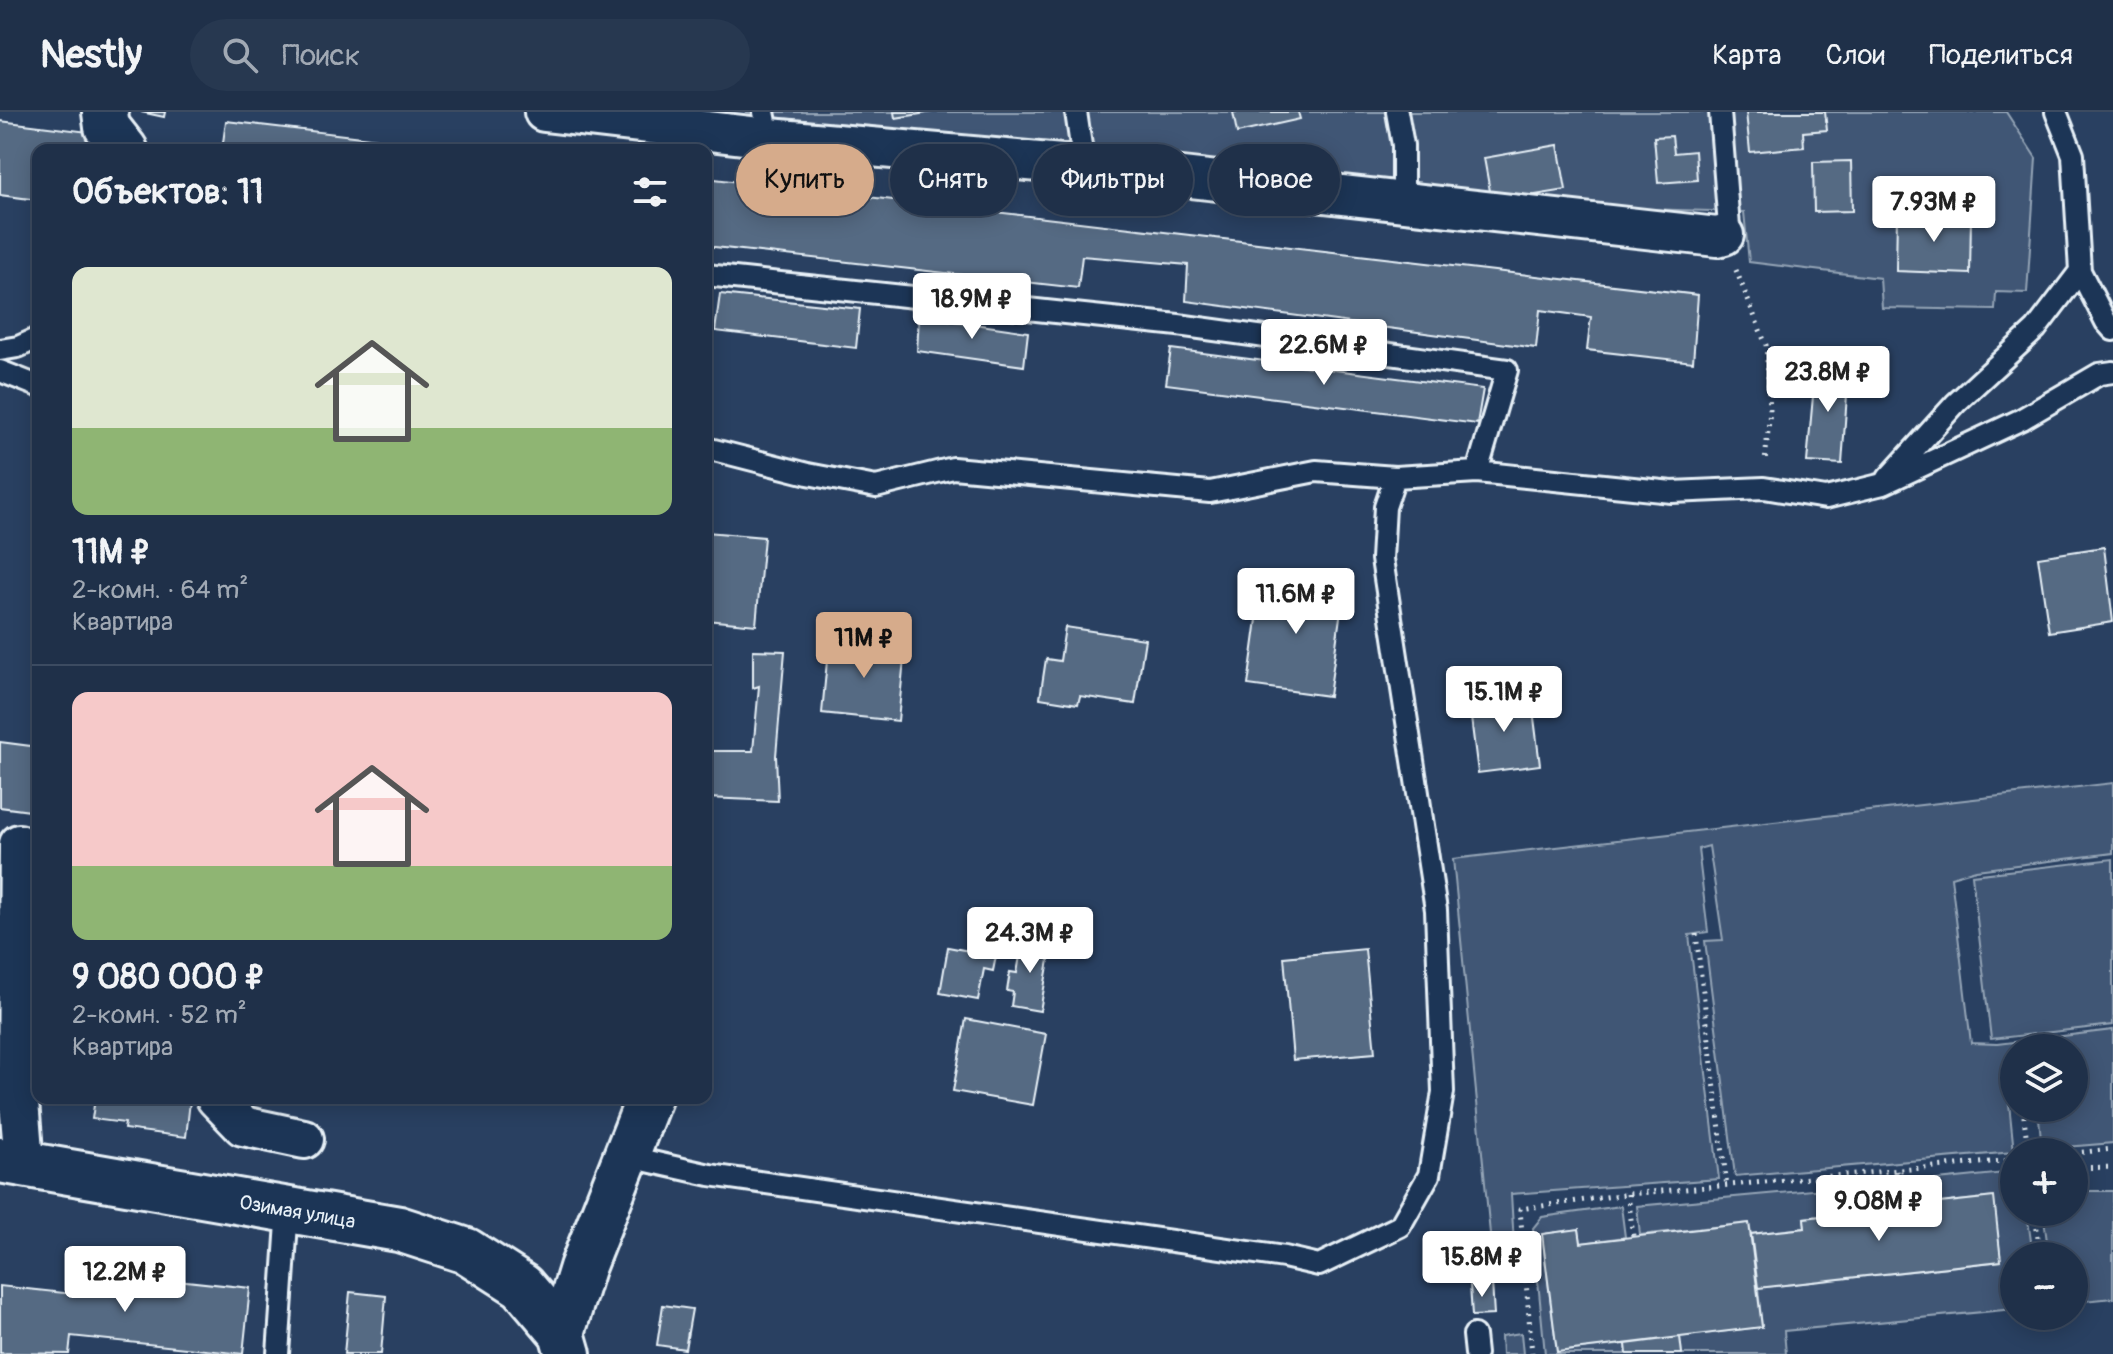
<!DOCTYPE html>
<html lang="ru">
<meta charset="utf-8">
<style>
body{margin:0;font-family:Pangolin,sans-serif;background:#273850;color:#f1f3f6;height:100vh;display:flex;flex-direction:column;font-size:30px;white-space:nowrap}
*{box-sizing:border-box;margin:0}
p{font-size:26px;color:#a1a9b4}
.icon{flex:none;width:44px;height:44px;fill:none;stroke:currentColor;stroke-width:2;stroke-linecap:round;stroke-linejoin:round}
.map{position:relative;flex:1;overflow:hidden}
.drawer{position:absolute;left:32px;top:32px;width:680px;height:960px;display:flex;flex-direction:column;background:#1f3049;border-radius:16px;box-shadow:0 4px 20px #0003,0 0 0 2px #3c4b61}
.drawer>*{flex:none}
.banner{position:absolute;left:736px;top:32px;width:760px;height:72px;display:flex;gap:16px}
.fabs{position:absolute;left:2000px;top:922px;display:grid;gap:16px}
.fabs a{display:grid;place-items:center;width:88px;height:88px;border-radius:50%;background:#1f3049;box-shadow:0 4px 20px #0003,0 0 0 2px #3c4b61;font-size:40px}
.price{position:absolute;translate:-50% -68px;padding:0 18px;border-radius:8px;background:#fff;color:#222;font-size:26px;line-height:52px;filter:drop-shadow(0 2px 4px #0008)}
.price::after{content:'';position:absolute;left:50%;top:48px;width:24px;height:18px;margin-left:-12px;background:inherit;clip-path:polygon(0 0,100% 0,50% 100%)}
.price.active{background:#d6ab8b;color:#111}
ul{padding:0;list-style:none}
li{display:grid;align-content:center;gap:16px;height:424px;padding:0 40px}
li+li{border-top:2px solid #3c4b61}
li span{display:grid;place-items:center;height:248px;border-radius:16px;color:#555}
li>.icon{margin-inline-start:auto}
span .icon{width:144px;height:144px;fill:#fffc;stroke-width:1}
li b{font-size:34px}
h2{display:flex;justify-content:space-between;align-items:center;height:96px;padding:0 40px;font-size:34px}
.pill{padding:0 28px;border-radius:36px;background:#1f3049;box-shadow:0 4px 20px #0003,0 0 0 2px #3c4b61;font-size:28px;line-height:72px}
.pill.active{background:#d6ab8b;color:#111}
header{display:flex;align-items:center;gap:48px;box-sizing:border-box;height:112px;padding:0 40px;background:#1f3049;border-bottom:2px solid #3c4b61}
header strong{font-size:38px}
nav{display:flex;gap:44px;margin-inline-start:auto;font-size:28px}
.search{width:560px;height:72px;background:#273850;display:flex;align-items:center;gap:20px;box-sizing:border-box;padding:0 28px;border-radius:44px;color:#a1a9b4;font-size:30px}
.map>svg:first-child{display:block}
</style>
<header>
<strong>Nestly</strong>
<div class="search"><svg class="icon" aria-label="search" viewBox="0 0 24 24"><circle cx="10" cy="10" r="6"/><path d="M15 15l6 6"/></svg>Поиск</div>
<nav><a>Карта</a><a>Слои</a><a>Поделиться</a></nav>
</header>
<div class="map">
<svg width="2113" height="1242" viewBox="0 0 2113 1242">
<rect width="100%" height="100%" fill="#294061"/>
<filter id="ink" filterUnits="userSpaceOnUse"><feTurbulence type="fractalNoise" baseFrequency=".0125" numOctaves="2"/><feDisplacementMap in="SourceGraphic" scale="16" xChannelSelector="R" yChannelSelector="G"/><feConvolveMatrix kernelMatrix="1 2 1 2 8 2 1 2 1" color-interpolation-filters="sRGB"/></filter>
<g filter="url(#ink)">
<path fill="#415774" stroke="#94a4b6" stroke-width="2" d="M746 0H2006L2036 46 2027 181 1996 180 1995 198 1882 196 1880 166 1749 150 1744 100 1577 95 1052 34 772 5Z
M2113 671V741L1976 758 1951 765 1971 931 1997 932 2113 918V1031L2042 1037 2038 996H2074V936H2014V950L2005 952 2014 1040 1735 1064 1705 829 1723 828 1709 734 1698 737 1708 820 1689 823 1719 1067 1511 1082 1515 1149 1493 1152 1453 747Z
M2113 747V913L1991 927 1972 763Z
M2014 1060V1100H2027L2033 1144H2014V1197L1784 1219 1786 1242H1682L1680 1225 1762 1215 1758 1176 2001 1149 1993 1085 1912 1094 1909 1071Z
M1888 1071 1891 1096 1804 1106 1805 1116 1751 1122 1749 1111 1640 1123 1637 1094Z
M2074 1079H2113V1186L2074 1190V1144H2049L2043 1100H2074Z
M1621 1094 1625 1125 1581 1131 1579 1117 1542 1122 1557 1240 1626 1232 1627 1242H1545L1533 1116 1542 1105Z
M1521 1221 1523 1242H1502L1501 1224Z"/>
<path fill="#556a83" stroke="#e8f1f8" stroke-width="2" d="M141 0H165L164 5Z
M894 0H933L895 6Z
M1233 0H1298L1300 7 1237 21Z
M1746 0H1825L1827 18 1803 20 1804 35 1750 40Z
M0 9 89 20 87 38H38V88L0 83Z
M226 9 471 38H222Z
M1672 24 1674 41 1695 39 1697 68 1658 71 1654 25Z
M1558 33 1566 78 1492 90 1484 46Z
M1851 49 1852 99 1814 100 1813 50Z
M706 66 1698 183 1693 250 1587 238 1591 205 1540 198 1536 236 1186 189 1188 153 1082 144 1078 176 706 134Z
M1897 102 1971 105 1970 162 1896 159Z
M720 182 860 197 856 236 715 219Z
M919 204 1028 220 1024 254 917 239Z
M1171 237 1483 277 1477 312 1166 272Z
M1816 251 1849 255 1842 352 1807 350Z
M706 420 764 425 756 513 706 508Z
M2104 435 2113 510 2049 520 2038 445Z
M1263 464 1344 476 1329 584 1248 573Z
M1065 515 1145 527 1135 592 1080 584 1078 592 1040 586 1046 547 1060 549Z
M829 528 905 536 898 609 822 601Z
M753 538 785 539 776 644 778 689 706 686V639H753L759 574 753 576Z
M1531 582 1540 653 1478 661 1469 590Z
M0 630 38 635V700L0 695Z
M1023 827 1052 831 1040 899 1011 894 1013 880 1007 879 1010 860 1017 861Z
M948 835 996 844 993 859 984 857 978 888 940 881Z
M1365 837 1375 941 1293 948 1284 845Z
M966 907 1046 922 1033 993 953 979Z
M95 986 126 988V986H164L190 989 186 1025 124 1017 125 1011 92 1007Z
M1994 1085 2001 1149 1758 1176 1751 1122 1805 1116 1804 1106Z
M1749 1111 1762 1215 1557 1240 1542 1122 1579 1117 1581 1131Z
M76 1157 250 1176 243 1242 71 1224 69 1242 0 1241V1174L73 1182Z
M1492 1170 1494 1203 1472 1204 1470 1172Z
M350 1180 386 1184 381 1242H344Z
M663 1193 692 1197 685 1237 657 1233Z
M1680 1225 1682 1242H1627L1626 1232Z"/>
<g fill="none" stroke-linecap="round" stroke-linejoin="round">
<defs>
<path id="lane" d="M764 0 769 26
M1076 0 1084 54
M1397 0 1403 33V91
M1720 0 1729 115 1724 123
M2056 0 2073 43 2080 159 2106 210 2113 218
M706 163 1178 213 1507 258 1477 360
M0 238 18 235 38 226
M0 259 38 274
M706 336 808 362 876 375 953 356 1210 380 1316 359 1395 365 1477 360 1672 380 1764 376 1826 386 1883 372 2022 307 2099 262 2113 260
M1888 366 1956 291 2036 217 2080 159
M625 1044 710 1063 1284 1145 1319 1153 1400 1114 1429 1063 1443 980 1436 798 1382 447 1385 395 1395 365
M1474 1223 1476 1242
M278 1242 288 1096"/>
<path id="street" d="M544 0 769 26 1084 54 1717 125 1724 123
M19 732 17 965 24 1052
M216 986 243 1014 304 1027"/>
<g id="secondary">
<path d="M105 0 107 15 125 38"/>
<path id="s1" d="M0 1048 399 1117 467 1139 522 1174 562 1221 568 1242"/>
<path d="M562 1221 582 1156 649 986"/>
</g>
</defs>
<use href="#lane" stroke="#e8f1f8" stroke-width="26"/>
<use href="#street" stroke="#e8f1f8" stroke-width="44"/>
<use href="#secondary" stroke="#e8f1f8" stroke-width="50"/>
<path stroke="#e8f1f8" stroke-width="5" stroke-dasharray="2 6" stroke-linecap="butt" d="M1736 158 1766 233 1770 298 1765 350
M1696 822 1727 1075
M2023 996 2028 1040
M2074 1041 2113 1037
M2074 1056 2113 1055
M1896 1059 1902 1095
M1628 1082 1633 1124
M2035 1100 2040 1144
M1532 1242 1520 1097 1628 1082 2014 1048"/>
<use href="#lane" stroke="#1d3557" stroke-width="20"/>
<use href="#street" stroke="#1d3557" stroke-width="38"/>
<use href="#secondary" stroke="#1d3557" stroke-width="44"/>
</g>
</g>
<g text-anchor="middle" stroke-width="6" stroke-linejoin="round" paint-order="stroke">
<g font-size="20" fill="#e8f1f8" stroke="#1d3557">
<text dy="7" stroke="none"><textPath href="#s1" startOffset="302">Озимая улица</textPath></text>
</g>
</g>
</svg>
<div class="fabs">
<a><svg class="icon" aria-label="layers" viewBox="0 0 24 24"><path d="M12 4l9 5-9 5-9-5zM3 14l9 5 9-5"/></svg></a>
<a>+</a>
<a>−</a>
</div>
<b class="price" style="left:1934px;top:132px">7.93M ₽</b>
<b class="price" style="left:972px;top:229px">18.9M ₽</b>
<b class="price" style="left:1324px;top:275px">22.6M ₽</b>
<b class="price" style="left:1828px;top:302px">23.8M ₽</b>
<b class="price" style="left:1296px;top:524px">11.6M ₽</b>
<b class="price active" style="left:864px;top:568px">11M ₽</b>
<b class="price" style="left:1504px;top:622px">15.1M ₽</b>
<b class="price" style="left:1030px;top:863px">24.3M ₽</b>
<b class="price" style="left:1879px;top:1131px">9.08M ₽</b>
<b class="price" style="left:1482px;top:1187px">15.8M ₽</b>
<b class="price" style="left:125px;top:1202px">12.2M ₽</b>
<div class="banner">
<a class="pill active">Купить</a>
<a class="pill">Снять</a>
<a class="pill">Фильтры</a>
<a class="pill">Новое</a>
</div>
<section class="drawer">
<h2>Объектов: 11<svg class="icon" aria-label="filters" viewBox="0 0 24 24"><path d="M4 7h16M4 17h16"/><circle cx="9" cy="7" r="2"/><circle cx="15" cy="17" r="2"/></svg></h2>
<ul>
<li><span style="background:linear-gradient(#dfe7d0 65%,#8fb573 0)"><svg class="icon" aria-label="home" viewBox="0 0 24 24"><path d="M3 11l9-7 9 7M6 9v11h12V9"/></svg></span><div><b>11M ₽</b><p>2-комн. · 64 m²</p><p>Квартира</p></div></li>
<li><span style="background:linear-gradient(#f6c9c9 70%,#8fb573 0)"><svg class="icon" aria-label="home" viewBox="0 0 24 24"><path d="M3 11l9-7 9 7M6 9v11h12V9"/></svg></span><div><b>9 080 000 ₽</b><p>2-комн. · 52 m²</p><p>Квартира</p></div></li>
</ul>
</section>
</div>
